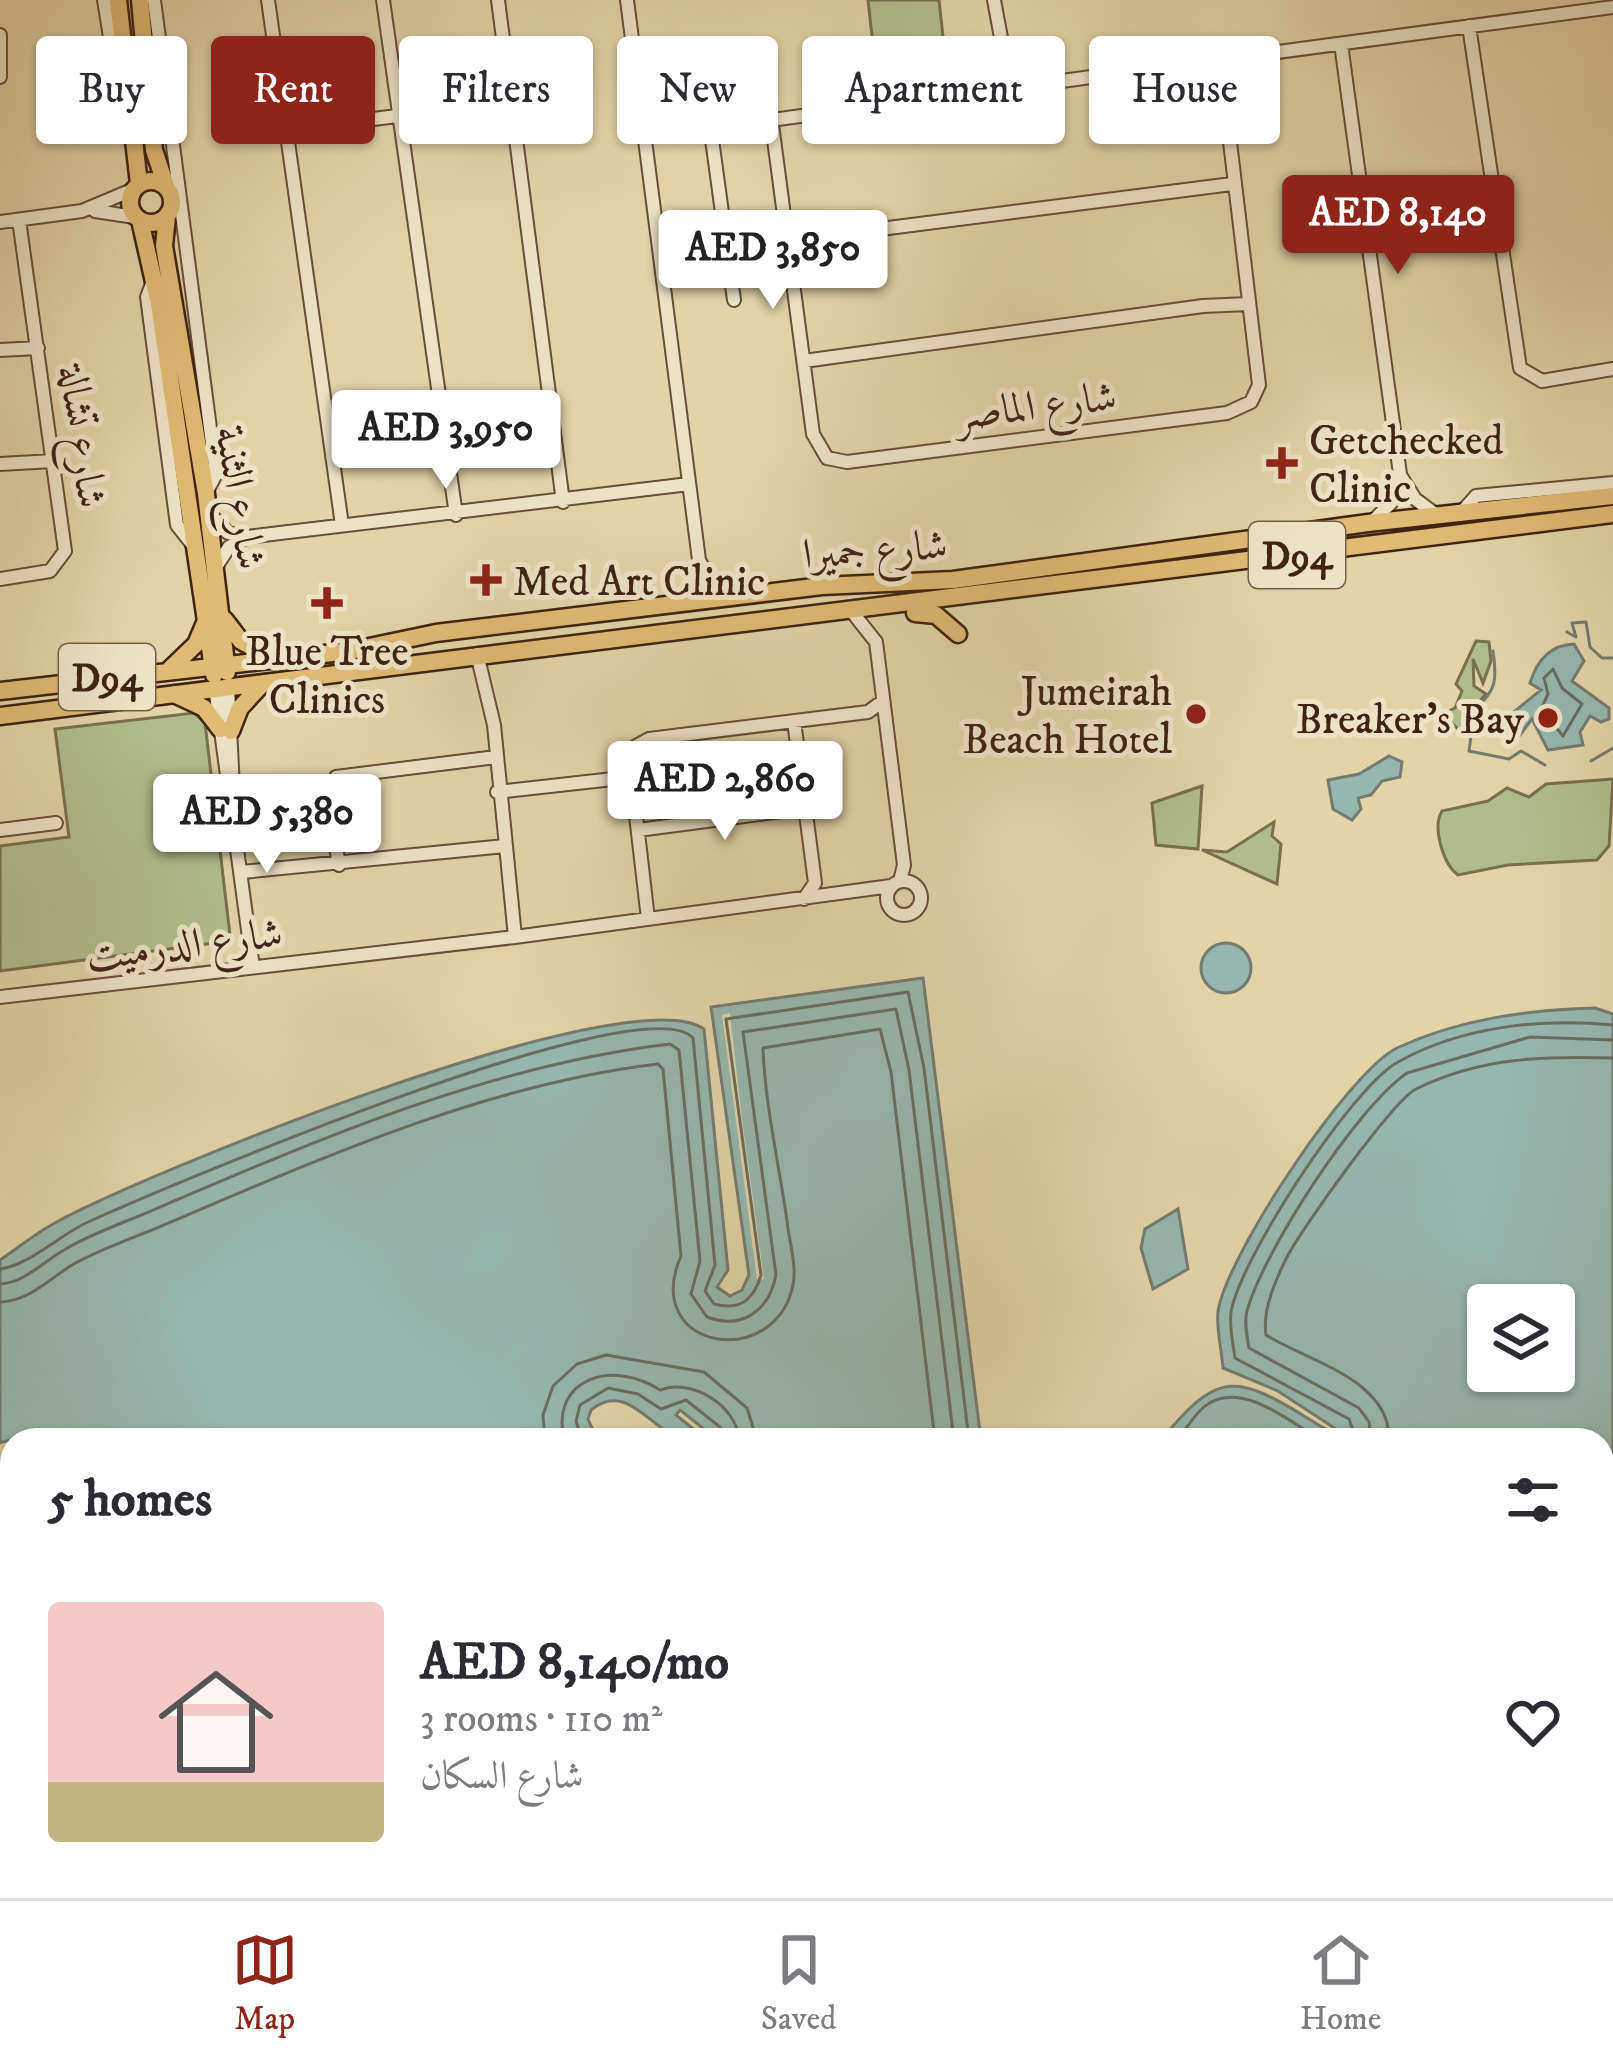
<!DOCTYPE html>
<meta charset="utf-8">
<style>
body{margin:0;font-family:"IM FELL DW Pica",Amiri,serif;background:#f7f7f7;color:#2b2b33;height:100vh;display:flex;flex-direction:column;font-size:45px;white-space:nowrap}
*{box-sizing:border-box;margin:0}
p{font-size:39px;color:#7c7c81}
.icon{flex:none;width:66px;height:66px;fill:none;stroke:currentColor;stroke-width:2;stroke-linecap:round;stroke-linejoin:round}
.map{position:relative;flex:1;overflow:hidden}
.side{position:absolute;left:0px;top:1428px;width:1614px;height:471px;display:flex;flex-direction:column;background:#fff;border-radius:36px 36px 0 0;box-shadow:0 3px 9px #0004}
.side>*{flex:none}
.banner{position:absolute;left:36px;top:36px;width:1542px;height:108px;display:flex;gap:24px}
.tools{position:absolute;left:1467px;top:1284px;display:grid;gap:24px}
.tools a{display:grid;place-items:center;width:108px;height:108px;border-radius:12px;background:#fff;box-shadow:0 3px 9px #0004;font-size:60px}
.price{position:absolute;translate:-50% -102px;padding:0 27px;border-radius:12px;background:#fff;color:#222;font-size:39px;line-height:78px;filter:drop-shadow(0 3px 6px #0008)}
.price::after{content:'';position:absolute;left:50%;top:72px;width:36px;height:27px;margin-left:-18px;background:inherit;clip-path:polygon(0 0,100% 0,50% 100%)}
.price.selected{background:#8f2418;color:#fff}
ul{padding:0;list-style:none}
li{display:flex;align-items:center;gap:36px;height:300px;padding:0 48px}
li span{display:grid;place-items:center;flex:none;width:336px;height:240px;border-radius:12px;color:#555}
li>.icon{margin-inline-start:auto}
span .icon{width:144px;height:144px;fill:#fffc;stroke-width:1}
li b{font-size:51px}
h2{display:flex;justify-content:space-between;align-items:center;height:144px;padding:0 48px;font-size:51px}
.tag{padding:0 42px;border-radius:12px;background:#fff;box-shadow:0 3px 9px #0004;font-size:42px;line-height:108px}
.tag.selected{background:#8f2418;color:#fff}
.menu{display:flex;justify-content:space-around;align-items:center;height:168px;border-top:3px solid #e1e1e2;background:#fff;font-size:33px;color:#7c7c81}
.menu a{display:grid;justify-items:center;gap:6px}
.menu .selected{color:#8f2418}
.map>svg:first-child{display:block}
</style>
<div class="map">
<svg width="1613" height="1898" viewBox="0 0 1613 1898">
<rect width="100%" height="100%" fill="#e2d4a7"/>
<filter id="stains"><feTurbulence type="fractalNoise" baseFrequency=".00167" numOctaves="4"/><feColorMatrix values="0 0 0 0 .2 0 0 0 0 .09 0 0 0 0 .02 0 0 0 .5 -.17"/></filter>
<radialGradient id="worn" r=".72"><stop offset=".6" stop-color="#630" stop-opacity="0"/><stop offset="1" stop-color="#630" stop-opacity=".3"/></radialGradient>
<path fill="#b0bd8a" stroke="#78704e" stroke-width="3" d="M868 0H939L944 46 874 54Z
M1476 641 1489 642 1491 661 1483 683 1473 659 1474 686 1486 694 1471 711 1469 731 1459 730 1443 714 1455 708 1462 691 1456 684Z
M194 713 205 723 230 935 222 942 0 971V846L69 837 55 729Z
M1613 779 1609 846 1597 860 1508 865 1458 875C1443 864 1432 827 1442 811L1488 801 1507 788 1529 797 1546 784Z
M1202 786 1198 849 1156 845 1152 803Z
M1274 822 1272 836 1281 844 1277 884 1202 850 1227 852Z"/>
<path fill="#96b7af" stroke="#747c71" stroke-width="3" fill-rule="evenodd" d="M1574 644 1584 661 1572 681 1609 708V719L1601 722 1590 716 1580 732 1583 745 1548 750 1532 719 1520 735 1507 734 1505 719 1541 690 1530 683C1537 660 1550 645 1574 644Z
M1389 756 1402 762 1400 777 1382 781 1371 795 1358 798 1361 809 1352 820 1333 809 1328 780 1359 774Z
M1201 968a25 25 0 1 1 50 0a25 25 0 1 1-50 0Z
M923 978 981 1440H718L680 1410 676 1415 707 1440C698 1440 685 1442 677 1438 648 1424 624 1382 591 1410L588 1419 597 1440 19 1437 0 1443V1260C18 1248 35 1234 53 1224 143 1174 629 976 704 1029L728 1270 717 1287 730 1296 742 1290 749 1275 711 1007Z
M1595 1008 1613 1014V1898H182L173 1887H1602V1440H1161C1214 1377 1230 1370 1304 1416 1317 1424 1332 1435 1345 1435L1278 1391 1223 1368C1222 1351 1216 1329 1218 1312 1225 1258 1348 1072 1397 1048 1459 1019 1527 1010 1595 1008ZM1488 1305H1554V1371H1488Z
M1178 1209 1188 1269 1153 1289 1141 1248 1145 1229Z
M12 1874V1887H117L135 1898H0V1881Z"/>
<path fill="#e2d4a7" d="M730 1013 742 1119 764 1279 757 1280 722 1015Z"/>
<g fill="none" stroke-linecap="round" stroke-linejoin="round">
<path stroke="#6b6d61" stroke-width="3" d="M1553 669 1562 688 1582 704 1563 736 1541 709 1548 694 1544 678Z
M0 1269C28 1266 61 1234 88 1222 164 1188 643 983 693 1038L715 1265 705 1291 714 1304C740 1311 754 1300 761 1275L726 1019 908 992 924 1068 969 1440
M0 1284C24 1283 43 1262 64 1250 87 1236 114 1226 139 1216 310 1143 484 1066 670 1044L679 1050 700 1261 691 1294 707 1317C742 1330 769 1311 776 1275L743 1032 896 1009 909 1070 954 1440
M0 1302C29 1301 48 1280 72 1265 95 1252 122 1242 147 1232 311 1163 480 1085 658 1064L663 1069 681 1256C640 1350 775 1372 793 1285 797 1265 789 1241 787 1221 779 1164 765 1105 763 1048L880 1029 891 1072 935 1440
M545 1440 543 1415 553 1386 577 1364 606 1355 704 1372 747 1408 757 1440
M564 1440C550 1376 615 1360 660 1390 691 1378 737 1405 739 1440
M582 1440 576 1421 580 1405 608 1388 638 1394 661 1409 686 1400 720 1427 724 1440
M1177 1440C1186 1430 1196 1411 1208 1404 1244 1381 1291 1423 1321 1440
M1356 1440 1349 1419 1235 1358C1233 1344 1229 1326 1231 1312 1240 1259 1352 1087 1398 1062 1462 1026 1543 1018 1613 1025
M1371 1440 1369 1422 1359 1408 1249 1348C1247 1336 1244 1322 1247 1311 1263 1252 1357 1107 1407 1073L1530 1037 1613 1040
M1389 1440C1391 1380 1308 1361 1266 1335 1262 1310 1276 1279 1287 1257 1302 1228 1392 1102 1416 1089 1481 1057 1544 1056 1613 1058"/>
<path stroke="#747c71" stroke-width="3" d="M1567 632 1576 637 1572 623 1586 622 1590 647 1602 658H1613
M1493 651C1497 679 1497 690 1475 709L1469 751 1509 759 1521 751 1545 765
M1591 761 1613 748"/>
<defs>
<path id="minor" d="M104 0 120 99 130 114
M154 0 216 474 206 493
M268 0 342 525
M383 0 456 515
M498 0 563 502
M627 0 699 560 710 581 733 597
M994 0 1010 86
M1469 26 1520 368 1542 381 1613 369
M0 35V77
M1341 44 1400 474 1391 503 1374 520
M771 117 813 434 827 458 847 462 1227 413 1251 402 1259 385 1220 58
M710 125 734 300
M286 130 397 116
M645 137 1613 7
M95 211 135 217
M0 222 82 211 132 190
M787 241 1232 184
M153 281 147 297 177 525 196 549
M0 350 38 348
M804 361 1203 306 1248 304
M0 464 53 461
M1400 475 1415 499 1438 516
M211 515 228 533 247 537 689 484
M1459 515 1476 496 1613 483
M216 567 229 547 246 538
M0 579 50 571 65 551 19 220
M680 604 694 584 699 561
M853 613 876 642 904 865 900 881
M477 654 494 725 515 937
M215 687 253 967
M228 687 233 789
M794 721 815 883 804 899
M497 792 631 777
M0 830 56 823
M638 830 805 808
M339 865 327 792 336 777 496 757
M242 872 505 846
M887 898a17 17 0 1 1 34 0a17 17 0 1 1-34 0Z
M648 919 630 764 636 746 649 739 868 712 883 701
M0 997 515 937 891 886"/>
<path id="major" d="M118 0 139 184
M140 0 154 150 166 186
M130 202a21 21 0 1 1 42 0a21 21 0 1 1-42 0Z
M167 216 164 246 206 494 227 672
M140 220 159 304 214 675
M915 613 936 615 958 634
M225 620 241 641 274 659
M170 669 196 644 207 618
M0 691 350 651 436 633 822 586 953 580 1368 523 1613 496
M174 694 204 708 220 729
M0 716 1613 514
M231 731 240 708 263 683"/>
</defs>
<use href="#minor" stroke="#684f38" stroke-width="16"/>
<use href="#major" stroke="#402313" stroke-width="21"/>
<use href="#minor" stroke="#ece3c6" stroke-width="12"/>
<use href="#major" stroke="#e1ba74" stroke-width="16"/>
</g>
<g fill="#8f2418" stroke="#ece3c6" stroke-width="4.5">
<path d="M1276 445h12v12h12v12h-12v12h-12v-12h-12v-12h12z"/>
<path d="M480 562h12v12h12v12h-12v12h-12v-12h-12v-12h12z"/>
<path d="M321 585h12v12h12v12h-12v12h-12v-12h-12v-12h12z"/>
<circle cx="1196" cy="714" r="12"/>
<circle cx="1548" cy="718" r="12"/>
</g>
<g text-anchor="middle" stroke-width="10" stroke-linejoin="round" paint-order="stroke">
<g fill="#ece3c6" stroke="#745d49" stroke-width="3">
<rect x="1249" y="522" width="96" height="66" rx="9"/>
<rect x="59" y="644" width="96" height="66" rx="9"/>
</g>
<g font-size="39" font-weight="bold" fill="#402313">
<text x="1297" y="569">D94</text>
<text x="107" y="691">D94</text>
</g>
<g font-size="42" fill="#402313" stroke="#ece3c6">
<text transform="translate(1036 404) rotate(-7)" y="15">شارع الماصر</text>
<text transform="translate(84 436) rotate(82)" y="15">شارع تشالة</text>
<text transform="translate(242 497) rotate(81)" y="15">شارع الثنية</text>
<text transform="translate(875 548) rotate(-4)" y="15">شارع جميرا</text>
<text transform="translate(184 943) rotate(-7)" y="15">شارع الدرميت</text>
</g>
<g font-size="42" fill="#402313" stroke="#ece3c6" text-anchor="start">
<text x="1309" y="454">Getchecked<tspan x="1309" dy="48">Clinic</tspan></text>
<text x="513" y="595">Med Art Clinic</text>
<text x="327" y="665" text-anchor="middle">Blue Tree<tspan x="327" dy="48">Clinics</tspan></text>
<text x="1172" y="705" text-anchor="end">Jumeirah<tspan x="1172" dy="48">Beach Hotel</tspan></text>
<text x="1524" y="733" text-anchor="end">Breaker's Bay</text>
</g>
</g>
<rect width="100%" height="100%" filter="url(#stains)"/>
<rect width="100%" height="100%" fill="url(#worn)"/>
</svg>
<div class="tools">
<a><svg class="icon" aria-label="layers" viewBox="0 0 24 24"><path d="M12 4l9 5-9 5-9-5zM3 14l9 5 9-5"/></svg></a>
</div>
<b class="price selected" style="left:1398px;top:277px">AED 8,140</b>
<b class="price" style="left:773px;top:312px">AED 3,850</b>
<b class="price" style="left:446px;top:492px">AED 3,950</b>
<b class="price" style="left:725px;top:843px">AED 2,860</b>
<b class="price" style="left:267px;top:876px">AED 5,380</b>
<div class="banner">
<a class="tag">Buy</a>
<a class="tag selected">Rent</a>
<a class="tag">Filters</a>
<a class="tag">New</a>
<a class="tag">Apartment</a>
<a class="tag">House</a>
</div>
<section class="side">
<h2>5 homes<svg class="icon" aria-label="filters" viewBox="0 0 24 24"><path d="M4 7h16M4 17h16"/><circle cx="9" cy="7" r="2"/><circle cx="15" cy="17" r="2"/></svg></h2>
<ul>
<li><span style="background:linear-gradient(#f6c9c9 75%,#c2b280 0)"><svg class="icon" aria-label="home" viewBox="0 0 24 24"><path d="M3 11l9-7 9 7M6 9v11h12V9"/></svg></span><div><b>AED 8,140/mo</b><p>3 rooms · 110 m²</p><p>شارع السكان</p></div><svg class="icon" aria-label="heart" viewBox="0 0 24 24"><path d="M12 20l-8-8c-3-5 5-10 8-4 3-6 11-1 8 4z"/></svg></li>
</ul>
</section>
</div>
<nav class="menu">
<a class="selected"><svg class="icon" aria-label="map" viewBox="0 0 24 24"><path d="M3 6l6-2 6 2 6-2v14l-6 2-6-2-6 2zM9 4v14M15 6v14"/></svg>Map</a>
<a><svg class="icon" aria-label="saved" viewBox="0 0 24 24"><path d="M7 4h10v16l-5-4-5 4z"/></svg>Saved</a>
<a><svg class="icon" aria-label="home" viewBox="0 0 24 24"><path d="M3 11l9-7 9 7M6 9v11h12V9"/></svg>Home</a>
</nav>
